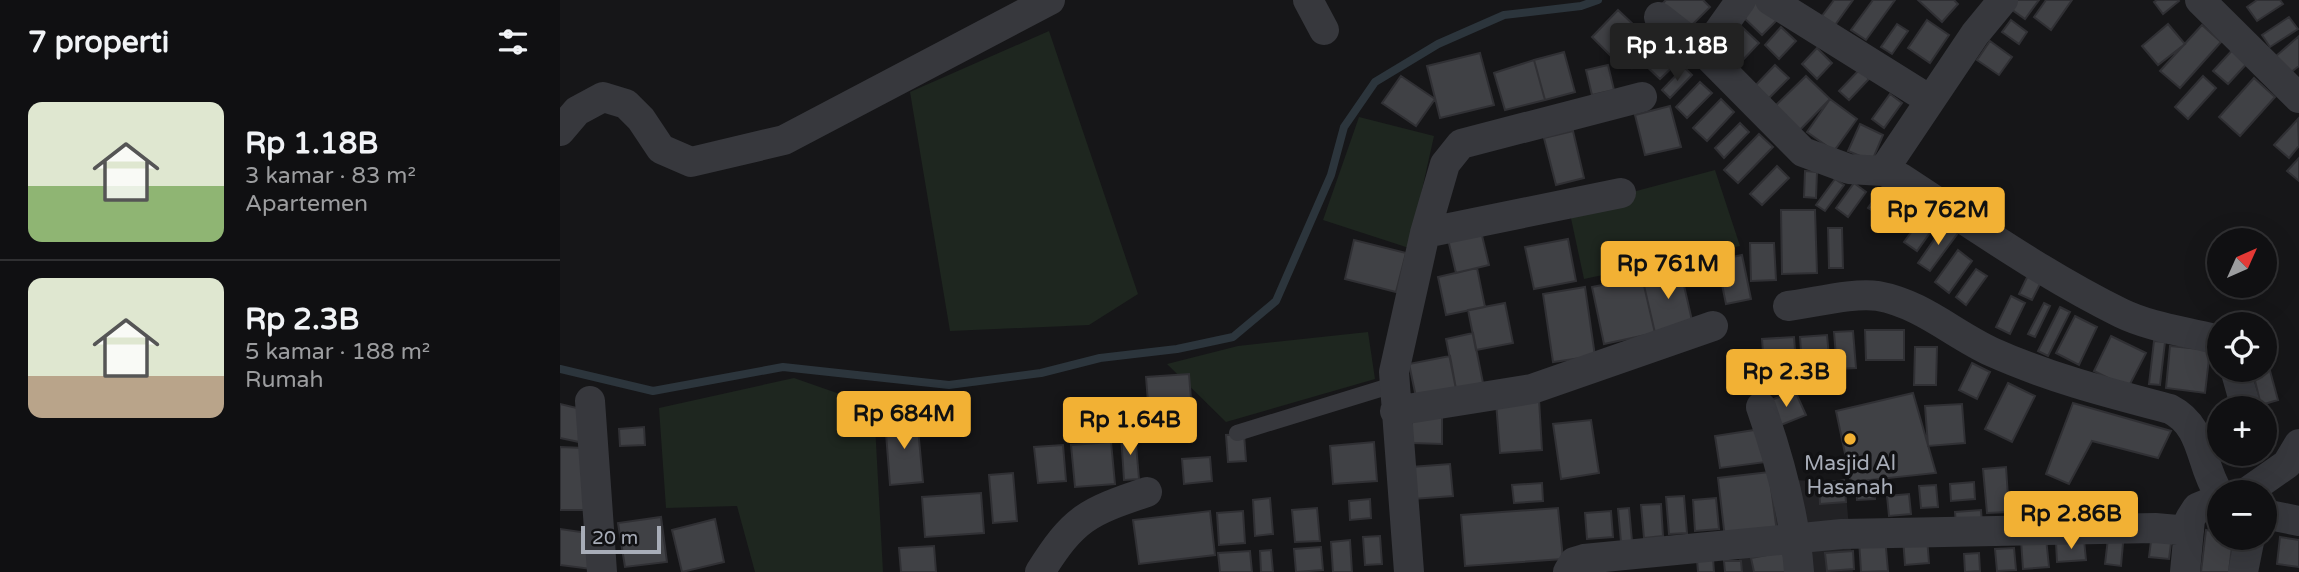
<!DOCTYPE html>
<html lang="id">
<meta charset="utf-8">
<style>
body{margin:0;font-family:"Varela Round",sans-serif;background:#1e1e20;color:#f1f3f6;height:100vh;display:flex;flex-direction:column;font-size:26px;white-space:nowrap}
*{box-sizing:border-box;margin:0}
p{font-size:23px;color:#9c9d9f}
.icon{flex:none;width:38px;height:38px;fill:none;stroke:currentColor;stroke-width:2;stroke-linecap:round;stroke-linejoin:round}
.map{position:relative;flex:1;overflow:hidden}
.panel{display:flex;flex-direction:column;background:#101012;width:560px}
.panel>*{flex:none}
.needle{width:46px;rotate:45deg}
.fabs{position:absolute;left:1647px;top:228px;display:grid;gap:14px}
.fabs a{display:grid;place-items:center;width:70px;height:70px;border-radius:50%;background:#101012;box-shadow:0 7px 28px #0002,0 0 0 2px #303032;font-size:35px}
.scale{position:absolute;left:21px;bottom:18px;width:80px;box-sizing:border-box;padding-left:7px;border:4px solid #a8adb8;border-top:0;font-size:19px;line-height:24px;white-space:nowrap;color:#a8adb8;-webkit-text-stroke:5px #111113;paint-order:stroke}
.price{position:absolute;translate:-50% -60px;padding:0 16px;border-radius:7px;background:#f2b134;color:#111;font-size:23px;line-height:46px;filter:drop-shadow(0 2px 4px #0008)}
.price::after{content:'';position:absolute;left:50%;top:42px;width:21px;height:16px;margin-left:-10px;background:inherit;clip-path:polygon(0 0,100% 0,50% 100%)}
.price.on{background:#222;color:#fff}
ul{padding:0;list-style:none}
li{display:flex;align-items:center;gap:21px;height:175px;padding:0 28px}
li+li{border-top:2px solid #303032}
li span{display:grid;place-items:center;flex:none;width:196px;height:140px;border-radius:14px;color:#555}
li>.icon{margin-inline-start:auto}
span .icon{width:84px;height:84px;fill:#fffc;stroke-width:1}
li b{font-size:30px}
h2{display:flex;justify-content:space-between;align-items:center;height:84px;padding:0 28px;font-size:30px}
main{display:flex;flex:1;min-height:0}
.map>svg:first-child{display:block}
</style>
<main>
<section class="panel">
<h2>7 properti<svg class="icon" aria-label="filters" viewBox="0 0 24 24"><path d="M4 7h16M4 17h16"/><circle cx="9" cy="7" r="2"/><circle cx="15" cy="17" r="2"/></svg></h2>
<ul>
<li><span style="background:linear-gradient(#dfe7d0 60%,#8fb573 0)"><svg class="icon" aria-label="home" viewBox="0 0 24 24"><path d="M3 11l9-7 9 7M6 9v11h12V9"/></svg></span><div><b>Rp 1.18B</b><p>3 kamar · 83 m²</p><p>Apartemen</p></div></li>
<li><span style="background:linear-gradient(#dfe7d0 70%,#b9a48a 0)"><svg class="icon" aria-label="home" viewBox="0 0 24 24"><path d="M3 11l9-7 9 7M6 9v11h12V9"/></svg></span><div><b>Rp 2.3B</b><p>5 kamar · 188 m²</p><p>Rumah</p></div></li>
</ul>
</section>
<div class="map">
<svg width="1739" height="572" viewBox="0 0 1739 572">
<rect width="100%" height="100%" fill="#161618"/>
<path fill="#222225" d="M1218 479 1285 483 1293 572H1173Z"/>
<path fill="#1e261f" d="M489 31 578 294 529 325 390 331 350 92Z
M799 117 874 136 849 248 763 220Z
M1155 170 1180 246 1024 279 1009 209Z
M808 332 815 379 666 422 607 364 678 346Z
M234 378 314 406 323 572H195L177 506 106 508 99 408Z"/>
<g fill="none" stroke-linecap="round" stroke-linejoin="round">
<path stroke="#2c353c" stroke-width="8" d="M0 369 93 391 223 367 389 385 481 373 540 358 617 349 673 337 716 301 771 175 784 127 815 82 878 44 944 15 1021 6 1038 0"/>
</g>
<path fill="#404145" stroke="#303034" stroke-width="2" d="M1106 0H1143L1150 7 1127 30 1101 5Z
M1197 0 1218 19 1202 35 1182 16Z
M1274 0H1293L1275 25 1262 16Z
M1313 0H1335L1306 40 1291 30Z
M1358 0H1394L1398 4 1382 22Z
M1453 0H1479L1465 19 1448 7Z
M1486 0H1512L1491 30 1474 17Z
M1597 0H1618L1619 1 1603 14 1594 2Z
M1697 0H1720L1723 4 1697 21 1687 7Z
M1058 10 1076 27 1050 55 1032 37Z
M1729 17 1738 29 1710 47 1702 35Z
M1367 20 1389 35 1370 63 1348 48Z
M1451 20 1467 32 1459 44 1442 32Z
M1337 24 1348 31 1332 54 1321 47Z
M1608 24 1625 44 1598 65 1582 46Z
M1642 25 1661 42 1620 88 1600 71Z
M1221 27 1236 41 1219 59 1205 45Z
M1183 28 1199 43 1179 64 1163 49Z
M1739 36V66L1730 73 1716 56Z
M1085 38 1093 46 1072 68 1064 59Z
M1107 39 1124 56 1100 79 1083 63Z
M1430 41 1452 57 1439 75 1417 60Z
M1677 45 1691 59 1668 84 1653 71Z
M1257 48 1272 63 1257 79 1242 64Z
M1004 52 1015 92 985 100 974 60Z
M920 53 934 105 880 118 867 66Z
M974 60 985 100 945 110 934 73Z
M1048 65 1054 90 1032 95 1026 70Z
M1215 65 1229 78 1205 102 1192 89Z
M1124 67 1132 75 1110 98 1102 90Z
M1300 69 1309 79 1289 100 1279 91Z
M841 76 875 99 856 126 822 103Z
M1246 76 1270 99 1236 134 1211 110Z
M1643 76 1656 88 1628 119 1615 107Z
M1694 78 1715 97 1680 136 1659 117Z
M1140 82 1152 93 1127 118 1116 107Z
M1330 94 1342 103 1324 128 1312 119Z
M1161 99 1174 112 1147 141 1133 128Z
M1270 99 1297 119 1274 151 1247 132Z
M1110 106 1121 147 1085 155 1075 115Z
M1738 119 1739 146 1729 158 1714 145Z
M1180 123 1189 132 1164 158 1155 148Z
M1300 124 1323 135 1312 161 1288 151Z
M1013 131 1024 178 996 185 984 138Z
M1199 134 1213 147 1178 183 1164 170Z
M1739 158V181L1727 171Z
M1217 166 1229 178 1202 205 1190 194Z
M1245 171 1257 172 1256 198 1244 197Z
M1275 179 1284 185 1265 211 1256 205Z
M1326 182 1336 189 1318 214 1308 208Z
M1294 183 1306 192 1288 217 1276 208Z
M1348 187 1359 195 1337 226 1326 218Z
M1221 210H1255L1257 273 1222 274Z
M1367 211 1379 220 1357 251 1344 242Z
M1385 224 1398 233 1370 271 1358 263Z
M920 227 929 265 896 273 887 235Z
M1268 228H1282L1283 268H1269Z
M1008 239 1016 281 974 289 965 247Z
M794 240 846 253 836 292 785 279Z
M1190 243H1214L1216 280 1191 281Z
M1398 250 1412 261 1389 293 1375 282Z
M1182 255 1191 299 1166 304 1157 260Z
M1473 265 1486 272 1472 300 1459 294Z
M917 268 925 307 886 315 878 277Z
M1120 268 1133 325 1095 333 1082 277Z
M1416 269 1427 276 1406 305 1396 297Z
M1082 277 1095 333 1044 344 1032 287Z
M1025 287 1035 356 993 362 983 294Z
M1451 296 1465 303 1450 334 1436 327Z
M945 303 953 343 916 350 908 310Z
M1484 303 1490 306 1475 337 1468 334Z
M1500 307 1510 312 1488 356 1478 351Z
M1515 316 1537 327 1519 365 1496 353Z
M1305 330H1344V360H1306Z
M1293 331 1296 368 1277 369 1274 332Z
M913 333 923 383 896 389 886 339Z
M1267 335 1271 379 1243 381 1240 337Z
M1551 336 1586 353 1568 388 1534 371Z
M1234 337 1237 377 1205 379 1202 339Z
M1594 341 1605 342 1600 385 1589 384Z
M1610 346 1650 350 1645 393 1606 388Z
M1355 347H1377L1376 385H1354Z
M890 356 896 389 856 397 849 364Z
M1704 360H1707L1718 400 1701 405 1692 369H1704Z
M1412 363 1430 372 1417 399 1399 390Z
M629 374 633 424 590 427 586 377Z
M1448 383 1475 396 1452 442 1425 429Z
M1235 391 1246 415 1216 427 1206 402Z
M1353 393 1376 473 1291 482 1276 411Z
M979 399 982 450 940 453 936 402Z
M1513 403 1611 431 1598 458 1532 441 1509 484 1486 474Z
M0 404 25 410 19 442 0 438Z
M1402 404 1405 443 1368 446 1365 406Z
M852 415H882V444L852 443Z
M357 418 363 482 330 485 325 420Z
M1031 420 1039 473 1001 479 993 424Z
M84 427 85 445 60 446 59 429Z
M1201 429 1206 462 1160 468 1155 436Z
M575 433 579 479 564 480 561 434Z
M684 434 686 461 668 462 666 435Z
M551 442 555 484 515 487 511 445Z
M814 442 817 481 773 484 770 446Z
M503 445 506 481 478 483 474 447Z
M0 447 24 448 28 510H0Z
M650 457 652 481 624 484 622 459Z
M890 464 893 496 853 499 851 467Z
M1446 467 1449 512 1427 513 1423 469Z
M1209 472 1217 532 1165 538 1158 478Z
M453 473 457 521 433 523 429 475Z
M1284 480 1286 502 1260 504 1259 483Z
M1414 482 1415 499 1391 501 1390 484Z
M982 483 983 501 954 503 952 485Z
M1313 483 1315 499 1297 500 1296 484Z
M1376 485 1378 507 1361 508 1359 486Z
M421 493 424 533 365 537 362 497Z
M1349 494 1351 514 1329 516 1327 496Z
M1124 496 1127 533 1109 534 1106 497Z
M710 498 713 534 695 536 693 500Z
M1156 498 1159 529 1135 531 1133 500Z
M810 499 811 518 790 520 789 501Z
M1101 504 1103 536 1084 538 1081 505Z
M757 508 760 541 735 542 732 510Z
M998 508 1003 559 905 566 901 515Z
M1069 508 1072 541 1061 542 1058 509Z
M1421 510 1422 523 1396 525 1395 512Z
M650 511 655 555 579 564 573 520Z
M683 511 685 543 659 545 657 513Z
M1051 511 1053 537 1027 539 1025 513Z
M101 517 107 562 65 567 58 523Z
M155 519 164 562 122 572 112 530Z
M0 529 35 534 31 569 0 565Z
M1549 530 1564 532 1561 566 1545 564Z
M1646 530 1659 532V537H1673L1669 572H1641Z
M1592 533 1612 535 1609 559 1589 557Z
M820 536 822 564 805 565 803 537Z
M1325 537 1328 571 1301 572 1299 539Z
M1367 537 1369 563 1345 565 1343 538Z
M1720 537 1739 540V567L1717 564Z
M1486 538 1489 567 1463 569 1461 540Z
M790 540 792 572H773L771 542Z
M1524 540 1526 560 1497 562 1496 542Z
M374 546 376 572H341L339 548Z
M761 547 763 570 736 572 734 549Z
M1454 548 1456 570 1437 571 1435 549Z
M711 550 713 572H701L700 551Z
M690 551 692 572H660L658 553Z
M1293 551 1294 569 1267 571 1265 553Z
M1223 552 1227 572H1194L1191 558Z
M1419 553 1420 571 1405 572 1404 554Z
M1153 558 1154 572H1138L1137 560Z
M1164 561H1181L1182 572H1165Z"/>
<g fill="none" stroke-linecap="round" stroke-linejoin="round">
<path stroke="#37383d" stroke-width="16" d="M677 433 833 385"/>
<path stroke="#37383d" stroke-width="30" d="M748 0 764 30
M1210 0 1370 100
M1640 0 1739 98
M1099 17 1144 52 1243 152 1289 169 1323 171 1341 178C1413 225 1484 275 1561 313 1590 327 1623 331 1654 339L1659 344
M1144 52 1181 0
M0 131 17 111 43 97 66 104 81 119 101 149 131 162 224 140 490 0
M1323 171 1415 34 1443 0
M865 233 1061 193
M1228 306C1253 303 1294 292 1318 296 1362 304 1393 334 1432 352 1490 378 1549 393 1610 409 1645 427 1639 463 1659 494
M1675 369 1686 408
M30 401 42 572
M1201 407C1220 461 1235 515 1239 572
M835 411 972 389 1153 326
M1687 492 1727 464 1739 444
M1704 514 1739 521
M480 572C514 518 527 512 587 492
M849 572 834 372 865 233 885 164 901 144 1082 97
M1008 572 1014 562 1024 559 1282 534 1595 528 1629 531
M1625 572 1630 519 1637 508 1659 499
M1683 572 1690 537"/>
</g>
<circle fill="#f2b134" stroke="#111113" stroke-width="2.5" cx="1290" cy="439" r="7"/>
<g text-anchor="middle" stroke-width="7" stroke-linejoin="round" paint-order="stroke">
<g font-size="21" fill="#a8adb8" stroke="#111113">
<text x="1290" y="470">Masjid Al<tspan x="1290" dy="24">Hasanah</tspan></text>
</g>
</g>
</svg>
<div class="fabs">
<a><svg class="needle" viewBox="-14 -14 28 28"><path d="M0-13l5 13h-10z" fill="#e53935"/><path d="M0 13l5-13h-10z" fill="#9c9d9f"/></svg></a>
<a><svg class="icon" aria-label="locate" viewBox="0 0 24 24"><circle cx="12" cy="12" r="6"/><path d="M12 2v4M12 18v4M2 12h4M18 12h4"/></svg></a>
<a>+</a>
<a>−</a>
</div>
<div class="scale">20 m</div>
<b class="price on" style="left:1117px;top:83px">Rp 1.18B</b>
<b class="price" style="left:1378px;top:247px">Rp 762M</b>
<b class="price" style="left:1108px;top:301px">Rp 761M</b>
<b class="price" style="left:1226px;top:409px">Rp 2.3B</b>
<b class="price" style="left:344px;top:451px">Rp 684M</b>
<b class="price" style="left:570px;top:457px">Rp 1.64B</b>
<b class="price" style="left:1511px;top:551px">Rp 2.86B</b>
</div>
</main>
